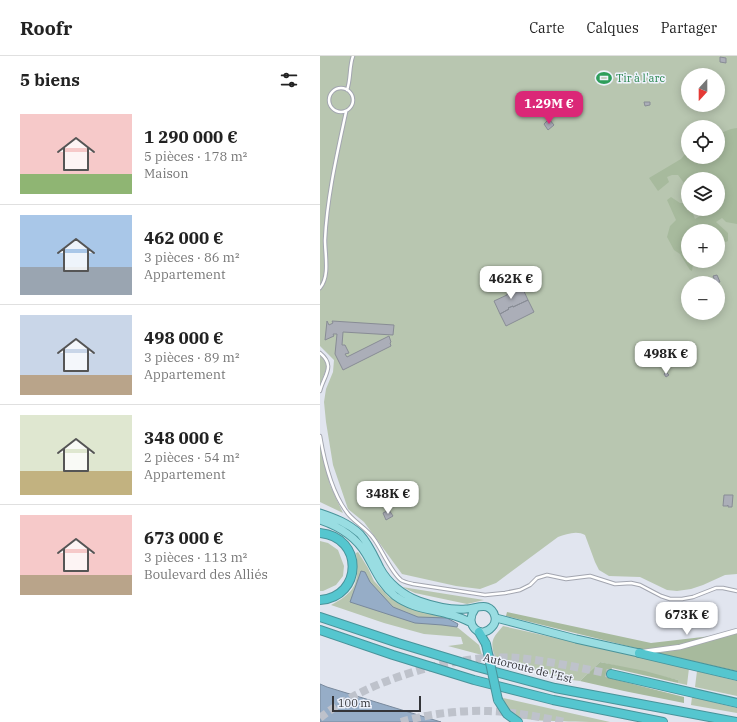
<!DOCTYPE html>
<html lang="fr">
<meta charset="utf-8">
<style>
body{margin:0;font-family:"IBM Plex Serif",serif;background:#f6f6f6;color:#222;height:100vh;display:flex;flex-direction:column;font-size:15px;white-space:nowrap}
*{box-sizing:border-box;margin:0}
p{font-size:13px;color:#767676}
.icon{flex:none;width:22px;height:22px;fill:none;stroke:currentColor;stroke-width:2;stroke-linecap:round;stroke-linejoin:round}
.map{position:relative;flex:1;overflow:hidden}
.sheet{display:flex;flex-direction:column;background:#fff;width:320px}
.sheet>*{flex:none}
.needle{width:26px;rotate:201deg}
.buttons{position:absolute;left:361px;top:12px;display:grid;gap:8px}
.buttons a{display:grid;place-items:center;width:44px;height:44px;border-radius:50%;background:#fff;box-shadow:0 2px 10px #0003;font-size:20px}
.scale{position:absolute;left:12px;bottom:10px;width:89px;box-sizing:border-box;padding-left:4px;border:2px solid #343539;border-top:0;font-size:11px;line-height:14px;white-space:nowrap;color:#343539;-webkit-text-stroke:3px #eef2fc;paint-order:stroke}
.price{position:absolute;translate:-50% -34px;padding:0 9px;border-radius:8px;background:#fff;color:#222;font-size:13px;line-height:26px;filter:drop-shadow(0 1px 2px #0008)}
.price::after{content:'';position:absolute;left:50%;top:24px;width:12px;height:9px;margin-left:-6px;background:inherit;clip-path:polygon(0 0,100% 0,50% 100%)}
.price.on{background:#db2777;color:#fff}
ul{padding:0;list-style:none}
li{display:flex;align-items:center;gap:12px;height:100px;padding:0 20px}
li+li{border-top:1px solid #e0e0e0}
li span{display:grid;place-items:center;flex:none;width:112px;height:80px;border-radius:0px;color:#555}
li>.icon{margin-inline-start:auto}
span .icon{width:48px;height:48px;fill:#fffc;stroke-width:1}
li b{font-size:17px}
h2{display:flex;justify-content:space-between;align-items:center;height:48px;padding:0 20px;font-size:17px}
header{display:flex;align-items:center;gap:24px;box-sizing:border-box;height:56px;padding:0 20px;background:#fff;border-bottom:1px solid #e0e0e0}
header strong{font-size:19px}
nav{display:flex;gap:22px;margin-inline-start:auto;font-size:14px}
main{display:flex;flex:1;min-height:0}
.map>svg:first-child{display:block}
</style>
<header>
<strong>Roofr</strong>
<nav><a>Carte</a><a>Calques</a><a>Partager</a></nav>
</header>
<main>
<section class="sheet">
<h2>5 biens<svg class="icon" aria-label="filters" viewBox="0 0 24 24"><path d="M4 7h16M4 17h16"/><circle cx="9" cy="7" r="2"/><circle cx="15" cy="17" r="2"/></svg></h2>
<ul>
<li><span style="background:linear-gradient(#f6c9c9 75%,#8fb573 0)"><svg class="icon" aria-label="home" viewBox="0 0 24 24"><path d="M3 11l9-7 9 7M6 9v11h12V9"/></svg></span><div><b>1 290 000 €</b><p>5 pièces · 178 m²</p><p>Maison</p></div></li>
<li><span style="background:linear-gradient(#a9c7e8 65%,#9aa5b1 0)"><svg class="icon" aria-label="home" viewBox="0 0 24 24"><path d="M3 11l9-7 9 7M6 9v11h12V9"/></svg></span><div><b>462 000 €</b><p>3 pièces · 86 m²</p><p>Appartement</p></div></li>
<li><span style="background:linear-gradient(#c9d6e8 75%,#b9a48a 0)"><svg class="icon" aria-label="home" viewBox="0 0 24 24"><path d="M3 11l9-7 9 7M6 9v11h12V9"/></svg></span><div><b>498 000 €</b><p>3 pièces · 89 m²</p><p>Appartement</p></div></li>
<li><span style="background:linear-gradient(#dfe7d0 70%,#c2b280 0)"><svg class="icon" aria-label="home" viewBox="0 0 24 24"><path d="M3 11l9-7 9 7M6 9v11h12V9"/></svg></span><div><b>348 000 €</b><p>2 pièces · 54 m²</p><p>Appartement</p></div></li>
<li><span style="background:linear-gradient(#f6c9c9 75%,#b9a48a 0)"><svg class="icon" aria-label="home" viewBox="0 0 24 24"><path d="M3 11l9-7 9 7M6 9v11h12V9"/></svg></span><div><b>673 000 €</b><p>3 pièces · 113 m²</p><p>Boulevard des Alliés</p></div></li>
</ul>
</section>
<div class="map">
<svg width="417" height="666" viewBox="0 0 417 666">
<rect width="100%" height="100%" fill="#e1e5ef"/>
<path fill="#b8c6b0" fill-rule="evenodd" d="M0 0H417V518L405 519 383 529 371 533 357 535 347 534 320 521 289 520 279 514 275 506 265 479C257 474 246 478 238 481L176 527 160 533 136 530 82 518 44 466 28 453 13 409 6 366 4 346 6 333 13 316 14 304 0 290ZM368 19H398V49H368ZM368 71H398V101H368ZM368 123H398V153H368ZM368 175H398V205H368ZM368 227H398V257H368Z
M0 300 4 302 7 311 0 329Z
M0 389 10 429 23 457 0 446Z
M0 485 8 487 18 494 24 510 23 520 16 529 3 535H0Z
M38 496 48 512 54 525 69 541 91 553 127 562 138 568 137 571 159 589 162 599 128 590 143 588 141 581 104 578 64 567 11 549C38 535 39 525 36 497Z
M82 531 164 544 147 548 95 537Z
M183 570 369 612 367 629 358 627V624L280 606 260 625 252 624 175 604C171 585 170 585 183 570Z
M377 615 417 625V640L375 631Z
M372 641 417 652V657L371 649Z
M183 642 290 666C272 666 209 666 197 661 190 657 185 649 183 642Z"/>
<path fill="#a7ba9d" d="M417 72V168L406 166 402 162 396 166 408 177V185L399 189 398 175H368V205H380L373 208 372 215 370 214 360 198 354 194 347 181 350 170 356 164 347 144 351 141 360 147H368V153H371L375 163 380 160 379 153H398V123H368V126L364 127 358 119H352L347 121 349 126 338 135 329 122 361 103 368 95V101H398V78L411 73Z
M187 556 331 587 417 577V615L328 595 186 560Z
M280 606 325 615 358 624V627L292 612 289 622 364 641V647L304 635 260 625Z"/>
<path fill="#96adc7" stroke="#79899c" d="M41 515 45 516 50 526 73 551 98 561 127 562 138 568 137 571 122 569 95 567 30 546Z
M0 628 7 631 121 666H0Z"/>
<path fill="#abaeb8" stroke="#888c95" d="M400 1 406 2V7L400 6Z
M324 46H330V49L325 50Z
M229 63 234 69 228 74 224 68Z
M397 219 400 226 396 227 393 220Z
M202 231 208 244 193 251V250L188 252 189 253 180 258 174 245 187 239V238Z
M208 244 214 256 186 270 180 258 189 253 188 252 193 250V251Z
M7 265 9 269 13 267 12 265 74 269 73 279 23 276 22 289H25L29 297 25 298 27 301 69 280 71 286 70 287 71 290 23 314 15 298 17 278H13L14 280 5 284Z
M346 316 349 319 346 321 344 318Z
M404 439H413L412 451H408V449L407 450H403Z
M69 454 73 460 66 464 63 457Z"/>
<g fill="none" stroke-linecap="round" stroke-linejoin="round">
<path stroke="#bec2cb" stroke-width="8" stroke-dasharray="8 4" stroke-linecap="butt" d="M0 662C46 624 138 597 198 602 229 605 260 612 291 618
M81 666C107 658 141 654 169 655 194 656 220 661 245 666"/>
<defs>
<path id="service" d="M9 44a12 12 0 1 1 24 0a12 12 0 1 1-24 0Z
M27 34C31 23 29 11 33 0
M0 232C10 220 5 199 5 184 7 141 17 98 26 56
M0 297C16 310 4 319 0 335
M0 380C4 404 12 436 26 455 32 465 47 472 54 483 62 494 71 516 81 524 84 526 89 527 93 528L165 539 185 537 200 534 210 529 217 522 227 519 246 523 270 520 295 528 311 527 320 529 341 540 350 543H362L373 541 396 532H403L417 535"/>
<path id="minor" d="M323 596 360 591 417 575"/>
<path id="primary" d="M0 457C15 462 28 467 40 478 49 488 54 500 60 512 68 527 83 539 99 545 113 550 131 554 146 553 153 553 161 549 167 551 175 554 178 565 172 571 161 584 143 569 155 553
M0 464C18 470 36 481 46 498 55 513 60 528 75 540 91 552 109 553 127 558 135 559 143 563 150 566
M176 562 256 583 319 597"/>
<path id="motorway" d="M0 477C44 481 43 541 0 544
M0 561 78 587 157 611 235 632 416 666
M0 574 73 599 154 624 233 644 343 666
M159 576 166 588
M319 597 417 620
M291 618 417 647
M178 644 187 658 198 666"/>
</defs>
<use href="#service" stroke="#a3a6b0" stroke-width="4.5"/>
<use href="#minor" stroke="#a3a6b0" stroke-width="6"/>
<use href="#primary" stroke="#49939a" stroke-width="9"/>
<use href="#motorway" stroke="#49939a" stroke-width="10"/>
<use href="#service" stroke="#fff" stroke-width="2.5"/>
<use href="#minor" stroke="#fff" stroke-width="4.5"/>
<use href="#primary" stroke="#99dde2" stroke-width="7"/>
<use href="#motorway" stroke="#55c6cf" stroke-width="8"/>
<defs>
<path id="motorway-bridge" d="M166 588 178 644"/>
</defs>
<use href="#motorway-bridge" stroke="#49939a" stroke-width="10" stroke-linecap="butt"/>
<use href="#motorway-bridge" stroke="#55c6cf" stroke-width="8"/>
</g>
<defs>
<symbol id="stadium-bare" viewBox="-9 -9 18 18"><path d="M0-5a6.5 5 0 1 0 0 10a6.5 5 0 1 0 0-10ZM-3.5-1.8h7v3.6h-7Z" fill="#2e9e5b" stroke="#eef2fc" stroke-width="2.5" paint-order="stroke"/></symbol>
</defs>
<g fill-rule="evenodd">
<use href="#stadium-bare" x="273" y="11" width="22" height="22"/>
</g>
<g text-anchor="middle" stroke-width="3" stroke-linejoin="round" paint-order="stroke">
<g font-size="11" fill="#27864d" stroke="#eef2fc" text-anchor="start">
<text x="296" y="26">Tir à l'arc</text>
</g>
<g font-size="11" fill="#343539" stroke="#eef2fc">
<text transform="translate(208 612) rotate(14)" y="4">Autoroute de l’Est</text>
</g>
</g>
</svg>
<div class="buttons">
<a><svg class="needle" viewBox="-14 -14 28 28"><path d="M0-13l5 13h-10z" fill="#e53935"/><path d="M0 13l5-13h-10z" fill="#767676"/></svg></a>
<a><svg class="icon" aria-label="locate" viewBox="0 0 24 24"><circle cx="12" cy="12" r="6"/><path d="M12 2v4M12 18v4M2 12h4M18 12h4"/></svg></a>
<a><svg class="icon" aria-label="layers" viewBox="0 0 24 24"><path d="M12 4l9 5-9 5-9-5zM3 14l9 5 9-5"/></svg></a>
<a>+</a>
<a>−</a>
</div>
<div class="scale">100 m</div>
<b class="price on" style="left:229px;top:69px">1.29M €</b>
<b class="price" style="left:191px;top:244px">462K €</b>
<b class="price" style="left:346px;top:319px">498K €</b>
<b class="price" style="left:68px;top:459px">348K €</b>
<b class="price" style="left:367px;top:580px">673K €</b>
</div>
</main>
